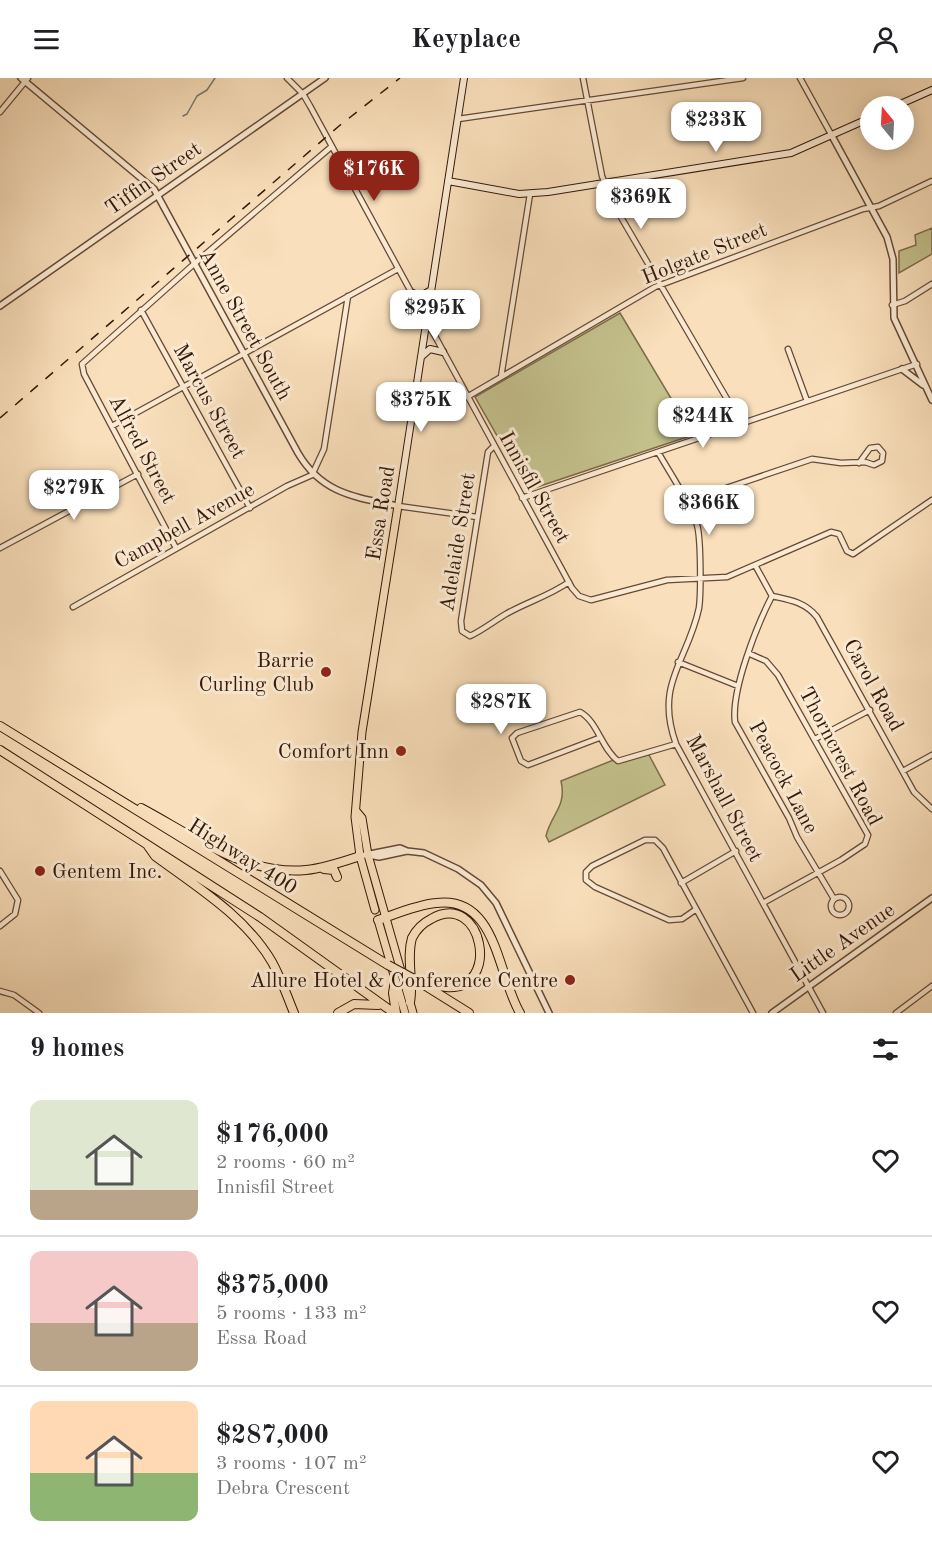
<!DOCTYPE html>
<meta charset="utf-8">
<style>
body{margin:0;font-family:"Old Standard TT",serif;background:#f2f2f2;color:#202124;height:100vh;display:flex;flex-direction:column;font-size:22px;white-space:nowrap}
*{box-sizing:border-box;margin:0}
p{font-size:20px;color:#757577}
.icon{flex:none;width:33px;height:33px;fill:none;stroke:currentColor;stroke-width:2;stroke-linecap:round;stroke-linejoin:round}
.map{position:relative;height:935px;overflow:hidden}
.drawer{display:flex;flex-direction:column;background:#fff;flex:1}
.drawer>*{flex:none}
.needle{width:39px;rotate:342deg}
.buttons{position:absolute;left:860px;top:18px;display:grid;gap:12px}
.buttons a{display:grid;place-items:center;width:54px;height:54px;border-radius:50%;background:#fff;box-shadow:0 3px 15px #0003;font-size:30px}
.price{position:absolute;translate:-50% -51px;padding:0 14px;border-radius:12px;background:#fff;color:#222;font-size:20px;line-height:39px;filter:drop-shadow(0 2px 3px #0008)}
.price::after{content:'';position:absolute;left:50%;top:36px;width:18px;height:14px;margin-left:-9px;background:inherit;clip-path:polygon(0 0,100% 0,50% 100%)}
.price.current{background:#8f2418;color:#fff}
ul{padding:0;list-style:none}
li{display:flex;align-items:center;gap:18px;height:150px;padding:0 30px}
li+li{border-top:2px solid #e0e0e0}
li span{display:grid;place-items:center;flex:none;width:168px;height:120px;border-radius:12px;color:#555}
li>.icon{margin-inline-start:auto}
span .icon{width:72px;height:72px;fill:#fffc;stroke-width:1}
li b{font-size:26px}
h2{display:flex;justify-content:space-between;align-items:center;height:72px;padding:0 30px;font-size:26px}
header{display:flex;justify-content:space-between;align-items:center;height:78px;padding:0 30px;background:#fff;font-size:27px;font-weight:700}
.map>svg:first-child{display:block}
</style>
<header><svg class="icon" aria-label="menu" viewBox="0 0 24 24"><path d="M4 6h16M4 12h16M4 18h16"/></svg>Keyplace<svg class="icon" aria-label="person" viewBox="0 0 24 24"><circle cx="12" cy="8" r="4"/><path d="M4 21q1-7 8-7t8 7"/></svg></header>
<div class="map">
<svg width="932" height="935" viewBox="0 0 932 935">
<rect width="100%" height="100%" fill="#f9dfbb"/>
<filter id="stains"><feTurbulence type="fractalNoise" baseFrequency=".00333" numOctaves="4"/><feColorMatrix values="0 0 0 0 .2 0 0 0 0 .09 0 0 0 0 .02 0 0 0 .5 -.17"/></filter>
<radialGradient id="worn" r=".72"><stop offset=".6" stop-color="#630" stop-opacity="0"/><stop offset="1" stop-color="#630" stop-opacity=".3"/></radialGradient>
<path fill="#c3c08c" stroke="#7c6c4a" stroke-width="1.5" d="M932 150V176L899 195V173L916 167 915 157Z
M620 235 693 357 528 412 475 319Z
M649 677 665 707 549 764 546 758C551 736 567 729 561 703L616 681Z"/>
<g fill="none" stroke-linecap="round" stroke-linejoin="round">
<path stroke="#757971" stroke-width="1.5" d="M183 38 187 36 197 18 207 12 215 0"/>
<defs>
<path id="minor" d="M287 0 303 16 310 28 572 510 579 518 591 522 667 502 727 499 831 454 839 456 847 473 853 476 932 422
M583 0 602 98 611 122 741 345
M800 0 832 58
M0 34 28 0
M458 41 743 0
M892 227 905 223 932 206
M141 232 250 430
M788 271 807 323
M501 299 530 116
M467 319 655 209 863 131 879 128 932 103
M112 348 398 191
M494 368 488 374 461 543 462 553 470 558C483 552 494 543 506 536 527 524 549 518 569 504
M658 374C668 392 693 429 697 447 701 460 701 516 699 530 688 583 654 605 676 666L823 935
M522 420 917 286
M685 424 812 381 841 385 865 384 874 387 882 383 883 375 878 369 870 370 859 385
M398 428 477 439
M0 470 138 396
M176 470 84 296 82 286 194 186 331 69
M755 487 772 518
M772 518C757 547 731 612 735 644L789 740 797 759 834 821
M772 518C790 522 805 524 817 539L914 714 932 731
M73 529 287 408 312 397 324 371 348 218
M750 576 766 583 778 597 868 757 865 766 841 782 763 825
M678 584 738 608
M599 660 528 687 521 683 512 660 517 655 580 634C598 644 601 670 618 683L676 666
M815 661 870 632
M903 693 932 677
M0 793 18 822 15 836 0 848
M681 805 736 773
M831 828a9 9 0 1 1 18 0a9 9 0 1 1-18 0Z
M695 832 682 841 669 842 595 809 586 802V794L592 788 645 762H655L663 770 753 935
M0 913 14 917 39 935
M896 935 932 908"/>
<path id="tertiary" d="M21 0 154 111 298 375C322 416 355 419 398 428
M832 58 887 159 893 181 894 240 932 322
M0 228 325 0
M902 291 923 307
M368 777 379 779 407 773 424 775 458 791 481 807 496 825 549 935
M360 778 400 770 407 773
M772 935 932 820"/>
<path id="secondary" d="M896 28 932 12
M448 103 519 116 548 114 791 75 870 40
M410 214 421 218 431 212
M421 279 430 271 443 274
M398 428 464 0"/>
<path id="primary" d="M357 734 362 740 368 777 413 935
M375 832 360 778 355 739 362 654 398 428
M378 842 405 935"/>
<path id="motorway" d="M0 648 388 887
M0 672 260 839 394 935
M141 730C192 757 246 798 306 792 325 790 342 784 360 778
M148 768 155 778C197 809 245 838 272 884 281 900 287 918 294 935
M324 791 334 792 337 799
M378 842C396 836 416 827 436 825 497 817 497 896 520 935
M395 903 393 915 396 935
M421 905 469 935
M410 924C414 904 406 880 412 860 416 852 423 845 431 841 483 811 502 914 446 909 435 908 424 904 414 901
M338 935 354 926 378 927"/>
</defs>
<use href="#minor" stroke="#654935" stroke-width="7"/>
<use href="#tertiary" stroke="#654935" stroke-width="8"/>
<use href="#secondary" stroke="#341708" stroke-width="8"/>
<use href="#primary" stroke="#341708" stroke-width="9"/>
<use href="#motorway" stroke="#341708" stroke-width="10"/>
<use href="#minor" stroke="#fbead3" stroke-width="4.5"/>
<use href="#tertiary" stroke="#fbead3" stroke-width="5"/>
<use href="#secondary" stroke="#fbead3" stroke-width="6"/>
<use href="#primary" stroke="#f9dfbb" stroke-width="7"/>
<use href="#motorway" stroke="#f9dfbb" stroke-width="8"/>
<path stroke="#341708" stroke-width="1.5" stroke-dasharray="10 10" stroke-linecap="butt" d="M0 340 339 48 400 0"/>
<defs>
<path id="motorway-bridge" d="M388 887 414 901"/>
</defs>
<use href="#motorway-bridge" stroke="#341708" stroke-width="10" stroke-linecap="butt"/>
<use href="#motorway-bridge" stroke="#f9dfbb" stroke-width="8"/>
</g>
<g fill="#8f2418" stroke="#fbead3" stroke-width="2">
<circle cx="326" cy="594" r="6"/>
<circle cx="401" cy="673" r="6"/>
<circle cx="40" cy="793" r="6"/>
<circle cx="570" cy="902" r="6"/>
</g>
<g text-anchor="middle" stroke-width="6" stroke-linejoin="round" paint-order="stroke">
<g font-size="21" fill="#341708" stroke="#fbead3">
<text transform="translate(153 100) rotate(-35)" y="7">Tiffin Street</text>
<text transform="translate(704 175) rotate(-22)" y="7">Holgate Street</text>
<text transform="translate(246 246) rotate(61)" y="7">Anne Street South</text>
<text transform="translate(210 323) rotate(61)" y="7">Marcus Street</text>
<text transform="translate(143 371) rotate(62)" y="7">Alfred Street</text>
<text transform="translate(535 409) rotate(61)" y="7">Innisfil Street</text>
<text transform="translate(380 435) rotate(-81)" y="7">Essa Road</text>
<text transform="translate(184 447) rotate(-29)" y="7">Campbell Avenue</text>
<text transform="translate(457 464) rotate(-81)" y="7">Adelaide Street</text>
<text transform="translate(874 607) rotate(61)" y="7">Carol Road</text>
<text transform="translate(841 678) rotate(62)" y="7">Thorncrest Road</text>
<text transform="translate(784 699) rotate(62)" y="7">Peacock Lane</text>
<text transform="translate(725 720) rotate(62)" y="7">Marshall Street</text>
<text transform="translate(243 778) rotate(32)" y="7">Highway 400</text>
<text transform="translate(842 864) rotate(-35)" y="7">Little Avenue</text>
</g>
<g font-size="21" fill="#341708" stroke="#fbead3" text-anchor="end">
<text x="314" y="589">Barrie<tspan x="314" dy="24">Curling Club</tspan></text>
<text x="389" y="680">Comfort Inn</text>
<text x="52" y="800" text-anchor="start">Gentem Inc.</text>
<text x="558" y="909">Allure Hotel &amp; Conference Centre</text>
</g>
</g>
<rect width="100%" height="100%" filter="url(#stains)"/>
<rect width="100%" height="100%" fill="url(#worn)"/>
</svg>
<div class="buttons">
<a><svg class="needle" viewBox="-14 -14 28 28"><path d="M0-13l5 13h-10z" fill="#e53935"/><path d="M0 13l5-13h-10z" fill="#757577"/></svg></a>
</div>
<b class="price" style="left:716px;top:75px">$233K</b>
<b class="price current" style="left:374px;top:124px">$176K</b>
<b class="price" style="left:641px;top:152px">$369K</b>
<b class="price" style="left:435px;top:263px">$295K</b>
<b class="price" style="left:421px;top:355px">$375K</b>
<b class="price" style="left:703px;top:371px">$244K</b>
<b class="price" style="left:74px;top:443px">$279K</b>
<b class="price" style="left:709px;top:458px">$366K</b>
<b class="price" style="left:501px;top:657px">$287K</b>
</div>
<section class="drawer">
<h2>9 homes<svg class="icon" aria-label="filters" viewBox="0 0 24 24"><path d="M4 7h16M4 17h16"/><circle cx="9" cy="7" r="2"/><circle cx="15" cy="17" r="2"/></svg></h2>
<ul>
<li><span style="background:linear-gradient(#dfe7d0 75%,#b9a48a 0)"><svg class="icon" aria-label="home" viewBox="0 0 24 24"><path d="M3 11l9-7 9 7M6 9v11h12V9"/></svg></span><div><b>$176,000</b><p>2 rooms · 60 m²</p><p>Innisfil Street</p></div><svg class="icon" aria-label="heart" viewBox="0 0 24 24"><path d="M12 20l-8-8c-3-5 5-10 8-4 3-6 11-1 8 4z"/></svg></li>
<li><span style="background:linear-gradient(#f6c9c9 60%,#b9a48a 0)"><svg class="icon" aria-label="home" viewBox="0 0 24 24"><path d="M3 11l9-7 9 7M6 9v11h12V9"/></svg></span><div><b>$375,000</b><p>5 rooms · 133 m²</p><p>Essa Road</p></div><svg class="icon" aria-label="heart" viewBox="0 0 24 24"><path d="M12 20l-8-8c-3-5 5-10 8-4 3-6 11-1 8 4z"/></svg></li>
<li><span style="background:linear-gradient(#ffd9b3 60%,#8fb573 0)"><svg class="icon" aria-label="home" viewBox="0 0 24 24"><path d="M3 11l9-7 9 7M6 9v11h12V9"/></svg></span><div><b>$287,000</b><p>3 rooms · 107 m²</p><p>Debra Crescent</p></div><svg class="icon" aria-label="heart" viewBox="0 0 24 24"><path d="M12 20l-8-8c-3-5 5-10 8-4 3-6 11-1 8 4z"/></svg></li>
</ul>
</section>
